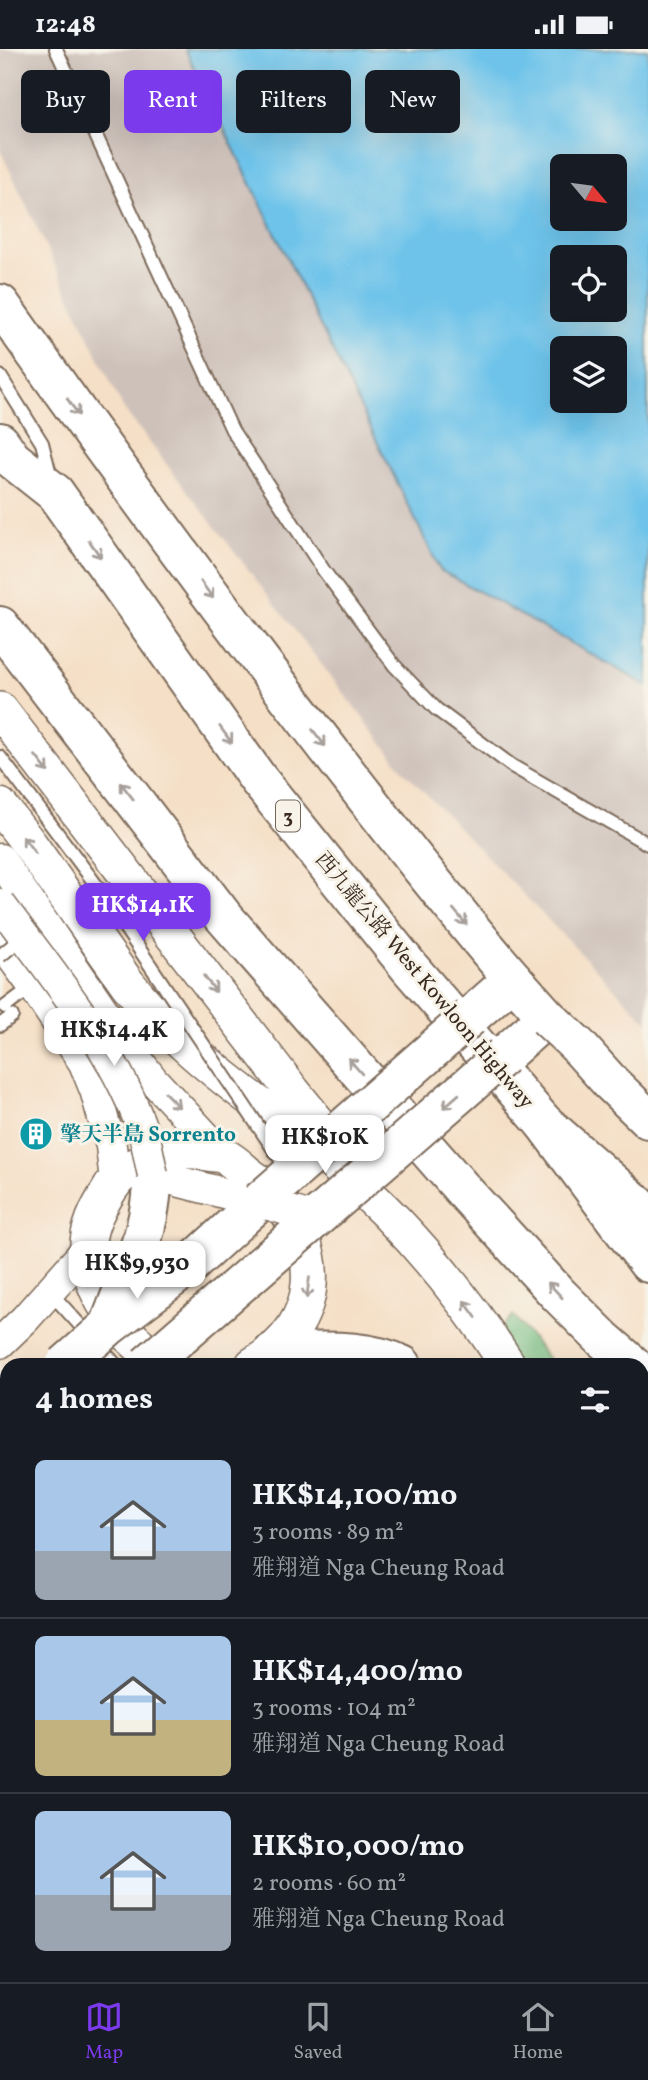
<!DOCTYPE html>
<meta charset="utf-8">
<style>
body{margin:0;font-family:Vollkorn,"Noto Serif TC",serif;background:#20242c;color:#f1f3f6;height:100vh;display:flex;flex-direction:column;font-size:26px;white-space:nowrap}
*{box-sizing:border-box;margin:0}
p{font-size:23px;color:#9ea1a6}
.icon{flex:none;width:38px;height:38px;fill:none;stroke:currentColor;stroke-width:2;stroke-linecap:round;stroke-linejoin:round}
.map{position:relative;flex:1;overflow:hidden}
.drawer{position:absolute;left:0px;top:1309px;width:649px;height:625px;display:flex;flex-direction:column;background:#171b24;border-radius:21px 21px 0 0;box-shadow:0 7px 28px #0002}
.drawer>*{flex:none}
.banner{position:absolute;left:21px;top:21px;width:607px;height:63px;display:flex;gap:14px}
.needle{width:46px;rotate:119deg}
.buttons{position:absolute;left:550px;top:105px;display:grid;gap:14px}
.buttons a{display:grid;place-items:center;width:77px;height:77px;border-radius:10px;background:#171b24;box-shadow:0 7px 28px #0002;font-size:35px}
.price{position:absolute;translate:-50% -60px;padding:0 16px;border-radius:14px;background:#fff;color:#222;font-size:23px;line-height:46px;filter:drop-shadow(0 2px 4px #0008)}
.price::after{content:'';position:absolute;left:50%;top:42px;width:21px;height:16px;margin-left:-10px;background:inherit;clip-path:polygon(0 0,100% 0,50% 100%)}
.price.active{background:#7c3aed;color:#fff}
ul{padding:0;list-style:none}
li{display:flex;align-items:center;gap:21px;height:175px;padding:0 35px}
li+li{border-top:2px solid #363941}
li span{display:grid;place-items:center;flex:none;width:196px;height:140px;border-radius:10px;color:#555}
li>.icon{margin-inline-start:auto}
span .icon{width:84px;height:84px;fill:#fffc;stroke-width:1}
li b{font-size:30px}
h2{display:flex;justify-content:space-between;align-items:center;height:84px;padding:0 35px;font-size:30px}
.tag{padding:0 24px;border-radius:10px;background:#171b24;box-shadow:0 7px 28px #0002;font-size:24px;line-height:63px}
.tag.active{background:#7c3aed;color:#fff}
.status{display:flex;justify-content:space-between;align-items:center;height:49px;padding:0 35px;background:#171b24;direction:ltr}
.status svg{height:19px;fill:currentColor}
.menu{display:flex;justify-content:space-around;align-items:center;height:98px;border-top:2px solid #363941;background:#171b24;font-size:19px;color:#9ea1a6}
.menu a{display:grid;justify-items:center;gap:4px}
.menu .active{color:#7c3aed}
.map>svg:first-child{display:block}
</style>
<div class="status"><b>12:48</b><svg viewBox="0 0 49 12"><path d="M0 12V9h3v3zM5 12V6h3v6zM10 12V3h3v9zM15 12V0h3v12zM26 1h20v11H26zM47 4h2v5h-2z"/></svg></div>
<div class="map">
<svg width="648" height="1933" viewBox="0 0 648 1933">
<rect width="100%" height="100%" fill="#f7f3e8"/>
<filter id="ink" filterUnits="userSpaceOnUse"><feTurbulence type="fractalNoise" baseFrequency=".0143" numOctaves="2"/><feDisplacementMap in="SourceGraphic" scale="14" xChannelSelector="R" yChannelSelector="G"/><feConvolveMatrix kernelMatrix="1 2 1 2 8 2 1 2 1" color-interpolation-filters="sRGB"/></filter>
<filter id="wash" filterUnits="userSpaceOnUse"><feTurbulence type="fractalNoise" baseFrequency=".00686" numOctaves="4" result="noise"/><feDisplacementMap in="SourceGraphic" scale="28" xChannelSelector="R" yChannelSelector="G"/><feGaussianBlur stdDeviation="1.57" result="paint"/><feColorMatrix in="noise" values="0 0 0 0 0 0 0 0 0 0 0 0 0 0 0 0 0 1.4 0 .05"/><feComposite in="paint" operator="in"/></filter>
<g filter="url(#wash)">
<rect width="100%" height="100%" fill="#f5dfc6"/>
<path fill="#cec1ba" d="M0 0H422L562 261V352H614L648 323V974L404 722 123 359 0 101Z"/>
<path fill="#75bb7f" stroke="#58724e" stroke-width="2" d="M514 1267 553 1316H510L490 1289Z
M642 1430 648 1437V1509L642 1500Z"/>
<path fill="#6dc3ea" stroke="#547684" stroke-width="2" fill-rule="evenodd" d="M185 0H648V637L440 521ZM562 117H614V170H562ZM562 208H614V261H562ZM562 299H614V352H562Z"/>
</g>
<g filter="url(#ink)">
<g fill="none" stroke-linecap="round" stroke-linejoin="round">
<defs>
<path id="service" d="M56 0 232 381 324 522 394 616 436 660 512 717 648 795
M0 327 42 394 51 429
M0 708 49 773
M5 958 33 937
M0 976 12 967
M50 1243 116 1316
M642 1748 648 1750
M0 1783 7 1778
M337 1927 341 1933
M615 1927 616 1933"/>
<path id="tertiary" d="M0 810 130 1001 153 1031 224 1107
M0 892 33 937 84 1014 95 1041 111 1097 115 1132
M153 1126 259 1153
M0 1294 25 1270 87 1200"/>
<path id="secondary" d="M0 661 293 1043 343 1104
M0 757 30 796 127 934C146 957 166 979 189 999 234 1040 285 1073 331 1112 400 1170 459 1240 508 1316
M168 1316C128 1294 91 1250 88 1204 86 1180 98 1159 110 1140 118 1126 132 1117 147 1111 170 1101 183 1099 208 1104 213 1105 220 1105 224 1107 233 1111 242 1120 249 1126 256 1131 264 1136 270 1142 326 1198 324 1275 253 1316
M0 1523 7 1518
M642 1540 648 1550"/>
<path id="primary" d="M470 968 513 930 547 968 503 1007
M577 996 611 1034 648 1070
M135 1209C147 1182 151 1156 153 1126
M163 1236 191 1215 259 1153
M273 1303C317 1304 360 1297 402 1316
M0 1373 7 1367
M0 1445 7 1439
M642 1597 648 1608"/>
<path id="trunk" d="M0 255C114 416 231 576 353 732 405 799 457 865 513 930
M0 393 12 410 55 444 258 730 410 919 543 1073 648 1165
M0 577 223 867 464 1142 558 1245 603 1290 633 1316
M642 1359 648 1368"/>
<path id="motorway" d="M543 1073 648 1214"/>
</defs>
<use href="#service" stroke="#7c6959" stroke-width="16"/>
<use href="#tertiary" stroke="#7c6959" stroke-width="33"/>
<use href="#secondary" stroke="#7c6959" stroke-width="38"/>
<use href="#primary" stroke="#7c6959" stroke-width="42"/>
<use href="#trunk" stroke="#7c6959" stroke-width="42"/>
<use href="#motorway" stroke="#7c6959" stroke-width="42"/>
<use href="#service" stroke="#fff" stroke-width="12"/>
<use href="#tertiary" stroke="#fff" stroke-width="30"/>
<use href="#secondary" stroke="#fff" stroke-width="35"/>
<use href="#primary" stroke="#fff" stroke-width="38"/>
<use href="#trunk" stroke="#fff" stroke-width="38"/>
<use href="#motorway" stroke="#fff" stroke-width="38"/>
<defs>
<path id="service-bridge" d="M49 773 97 837 289 1123
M0 907 23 888"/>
<path id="tertiary-bridge" d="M0 855C53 927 118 1003 145 1089 148 1101 150 1114 153 1126
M259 1153 315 1169"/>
<path id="primary-bridge" d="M547 968 577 996
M259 1153 470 968
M109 1277 135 1209
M65 1316 109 1277 163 1236
M147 1316 503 1007"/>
</defs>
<use href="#service-bridge" stroke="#7c6959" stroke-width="16" stroke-linecap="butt"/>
<use href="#tertiary-bridge" stroke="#7c6959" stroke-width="33" stroke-linecap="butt"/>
<use href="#primary-bridge" stroke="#7c6959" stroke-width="42" stroke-linecap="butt"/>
<use href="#service-bridge" stroke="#fff" stroke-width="12"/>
<use href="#tertiary-bridge" stroke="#fff" stroke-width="30"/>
<use href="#primary-bridge" stroke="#fff" stroke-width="38"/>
</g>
<defs><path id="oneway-shaft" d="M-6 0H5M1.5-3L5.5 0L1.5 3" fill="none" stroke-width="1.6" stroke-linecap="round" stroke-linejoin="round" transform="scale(1.75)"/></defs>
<g stroke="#a79f9a">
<use href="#oneway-shaft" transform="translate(73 358) rotate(55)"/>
<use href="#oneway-shaft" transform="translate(95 500) rotate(55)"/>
<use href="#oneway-shaft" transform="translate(207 541) rotate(54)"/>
<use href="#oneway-shaft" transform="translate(226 686) rotate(54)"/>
<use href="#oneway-shaft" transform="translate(319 689) rotate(52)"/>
<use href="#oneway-shaft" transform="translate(42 715) rotate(52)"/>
<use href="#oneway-shaft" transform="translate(127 742) rotate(-128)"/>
<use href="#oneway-shaft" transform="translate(29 796) rotate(-126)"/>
<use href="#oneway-shaft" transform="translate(460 868) rotate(50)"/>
<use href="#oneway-shaft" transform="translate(210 935) rotate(52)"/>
<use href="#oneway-shaft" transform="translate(355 1017) rotate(-131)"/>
<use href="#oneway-shaft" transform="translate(172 1051) rotate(46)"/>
<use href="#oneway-shaft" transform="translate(451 1052) rotate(139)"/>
<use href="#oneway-shaft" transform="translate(308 1239) rotate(98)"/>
<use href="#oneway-shaft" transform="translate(555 1241) rotate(-133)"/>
<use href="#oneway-shaft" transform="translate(470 1260) rotate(-126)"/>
</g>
</g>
<defs>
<symbol id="building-disc" viewBox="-11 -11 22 22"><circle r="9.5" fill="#0f9aa8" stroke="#f7f3e8"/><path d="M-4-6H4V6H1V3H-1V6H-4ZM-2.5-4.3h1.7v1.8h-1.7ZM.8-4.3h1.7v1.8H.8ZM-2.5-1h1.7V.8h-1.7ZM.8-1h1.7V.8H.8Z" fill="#fff"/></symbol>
</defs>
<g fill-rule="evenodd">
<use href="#building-disc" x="17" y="1066" width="38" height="38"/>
</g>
<g text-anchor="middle" stroke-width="6" stroke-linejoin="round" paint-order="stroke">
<rect fill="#f7f3e8" stroke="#73665b" stroke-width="2" x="276" y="751.5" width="24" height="31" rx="5"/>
<g font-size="19" font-weight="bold" fill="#3b2a1e">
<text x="288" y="774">3</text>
</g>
<g font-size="21" fill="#3b2a1e" stroke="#f7f3e8">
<text transform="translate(425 931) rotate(50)" y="7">西九龍公路 West Kowloon Highway</text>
</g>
<g font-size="21" font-weight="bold" fill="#0d838f" stroke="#f7f3e8" text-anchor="start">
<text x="60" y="1092">擎天半島 Sorrento</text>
</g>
</g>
</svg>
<div class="buttons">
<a><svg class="needle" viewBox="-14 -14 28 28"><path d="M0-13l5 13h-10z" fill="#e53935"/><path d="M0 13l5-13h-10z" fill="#9ea1a6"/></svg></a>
<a><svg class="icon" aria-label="locate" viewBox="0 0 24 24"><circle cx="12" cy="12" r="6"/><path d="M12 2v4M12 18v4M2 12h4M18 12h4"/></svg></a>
<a><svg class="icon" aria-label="layers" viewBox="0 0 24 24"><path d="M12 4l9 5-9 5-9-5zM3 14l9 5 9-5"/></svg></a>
</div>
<b class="price active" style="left:143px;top:894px">HK$14.1K</b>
<b class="price" style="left:114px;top:1019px">HK$14.4K</b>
<b class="price" style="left:325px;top:1126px">HK$10K</b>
<b class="price" style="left:137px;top:1252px">HK$9,930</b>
<div class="banner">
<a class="tag">Buy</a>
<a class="tag active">Rent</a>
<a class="tag">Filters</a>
<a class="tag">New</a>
</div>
<section class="drawer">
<h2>4 homes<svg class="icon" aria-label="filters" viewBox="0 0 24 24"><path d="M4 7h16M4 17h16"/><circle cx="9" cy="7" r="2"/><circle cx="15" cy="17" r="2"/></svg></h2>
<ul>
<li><span style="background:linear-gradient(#a9c7e8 65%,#9aa5b1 0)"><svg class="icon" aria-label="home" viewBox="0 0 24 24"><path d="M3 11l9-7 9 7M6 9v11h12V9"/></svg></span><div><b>HK$14,100/mo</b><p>3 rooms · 89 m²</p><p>雅翔道 Nga Cheung Road</p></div></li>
<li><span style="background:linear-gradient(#a9c7e8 60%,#c2b280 0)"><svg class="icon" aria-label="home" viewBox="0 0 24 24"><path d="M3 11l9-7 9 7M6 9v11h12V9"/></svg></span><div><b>HK$14,400/mo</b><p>3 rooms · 104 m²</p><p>雅翔道 Nga Cheung Road</p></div></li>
<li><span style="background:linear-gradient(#a9c7e8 60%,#9aa5b1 0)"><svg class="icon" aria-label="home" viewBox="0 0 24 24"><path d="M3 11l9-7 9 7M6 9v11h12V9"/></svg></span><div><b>HK$10,000/mo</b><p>2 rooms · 60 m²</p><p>雅翔道 Nga Cheung Road</p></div></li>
</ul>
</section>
</div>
<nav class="menu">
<a class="active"><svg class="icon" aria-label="map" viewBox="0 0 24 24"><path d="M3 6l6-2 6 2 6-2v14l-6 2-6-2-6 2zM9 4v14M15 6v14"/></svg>Map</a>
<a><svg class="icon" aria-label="saved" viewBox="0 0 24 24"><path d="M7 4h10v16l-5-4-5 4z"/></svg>Saved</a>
<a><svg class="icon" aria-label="home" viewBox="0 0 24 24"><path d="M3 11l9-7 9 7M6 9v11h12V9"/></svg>Home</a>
</nav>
